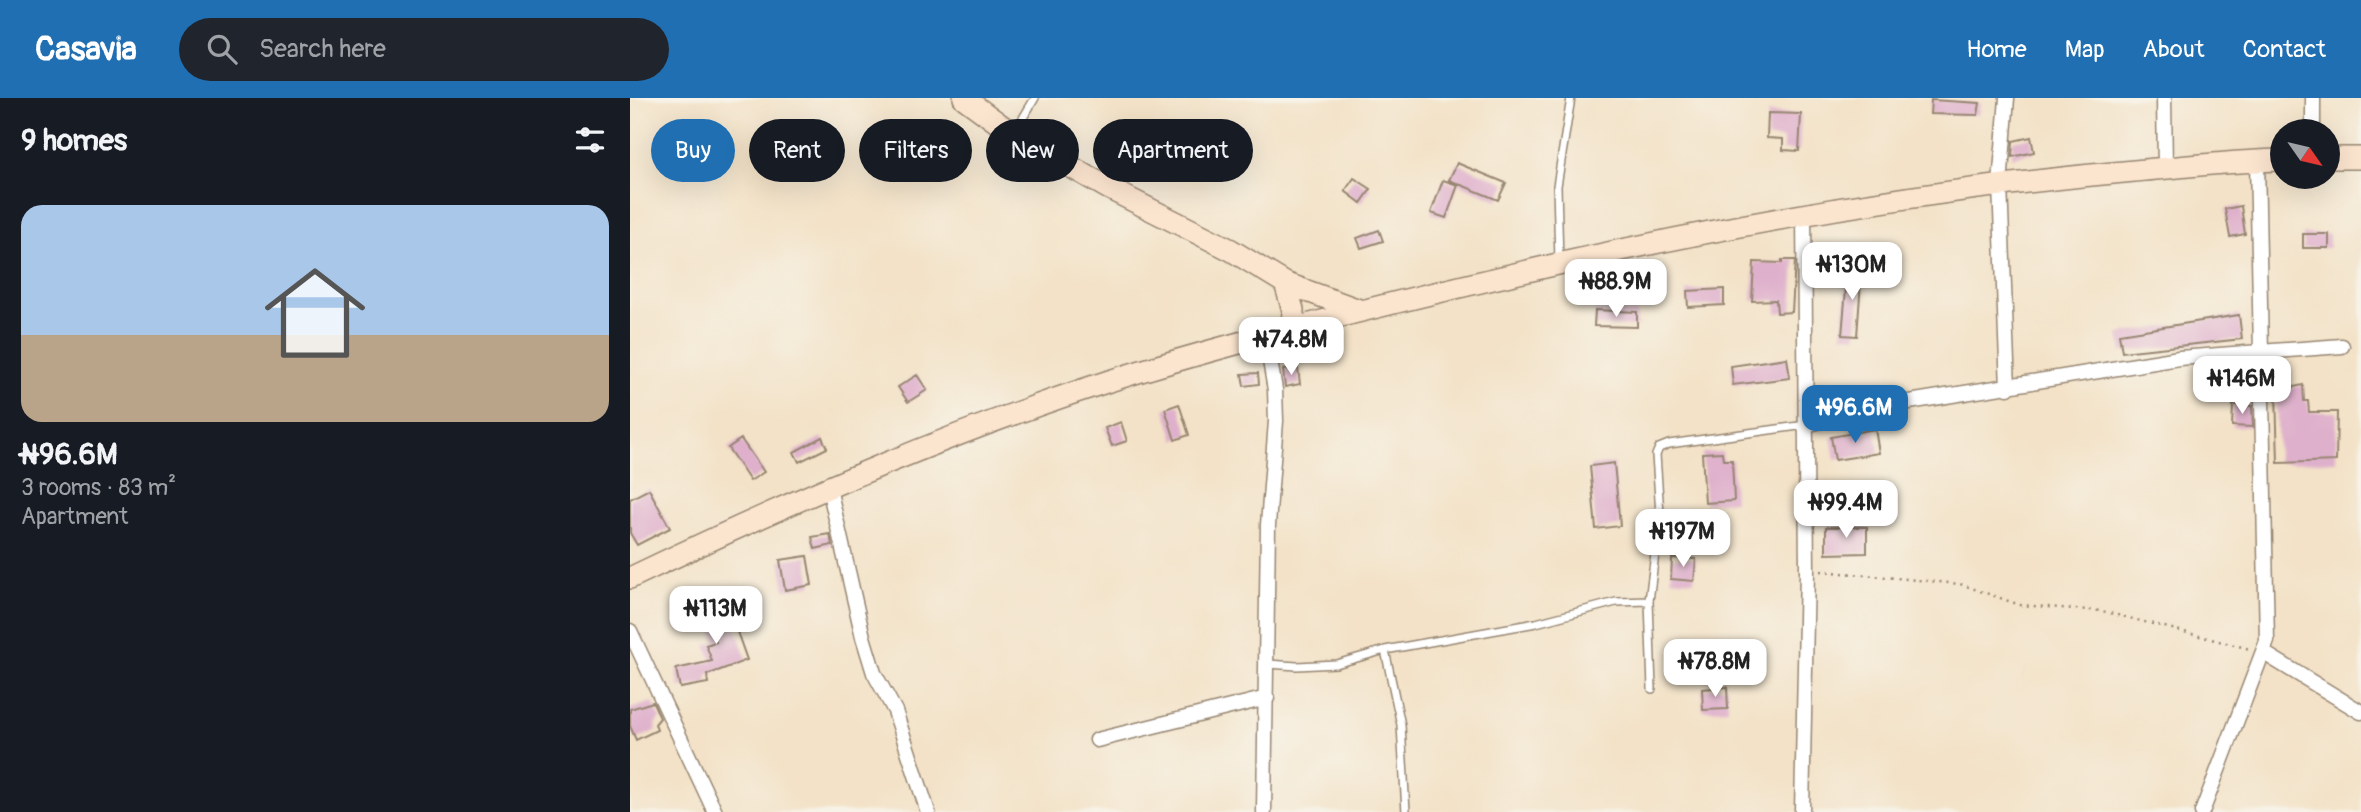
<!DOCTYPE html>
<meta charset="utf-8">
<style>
body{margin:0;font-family:Pangolin,sans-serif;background:#20242c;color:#f1f3f6;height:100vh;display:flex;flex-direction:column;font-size:26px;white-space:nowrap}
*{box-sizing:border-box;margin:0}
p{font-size:23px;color:#9ea1a6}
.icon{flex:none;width:38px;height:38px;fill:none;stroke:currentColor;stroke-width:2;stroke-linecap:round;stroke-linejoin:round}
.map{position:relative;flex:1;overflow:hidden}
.side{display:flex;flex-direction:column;background:#171b24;width:630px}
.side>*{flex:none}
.hud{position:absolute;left:21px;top:21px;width:665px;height:63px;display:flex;gap:14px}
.needle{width:46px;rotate:124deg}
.tools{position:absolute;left:1640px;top:21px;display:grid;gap:14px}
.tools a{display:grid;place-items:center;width:70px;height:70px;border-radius:50%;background:#171b24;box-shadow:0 7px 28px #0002;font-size:35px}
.price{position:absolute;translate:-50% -60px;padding:0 16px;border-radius:14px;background:#fff;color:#222;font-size:23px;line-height:46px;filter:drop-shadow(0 2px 4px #0008)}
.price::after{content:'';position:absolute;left:50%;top:42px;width:21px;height:16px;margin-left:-10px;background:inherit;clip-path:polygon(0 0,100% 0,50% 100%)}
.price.on{background:#1f6fb2;color:#fff}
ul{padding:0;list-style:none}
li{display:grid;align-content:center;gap:14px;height:371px;padding:0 21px}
li span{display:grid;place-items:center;height:217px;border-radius:21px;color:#555}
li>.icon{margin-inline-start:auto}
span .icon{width:126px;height:126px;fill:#fffc;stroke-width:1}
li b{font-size:30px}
h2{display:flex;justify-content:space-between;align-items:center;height:84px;padding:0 21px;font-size:30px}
.chip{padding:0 24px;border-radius:32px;background:#171b24;box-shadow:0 7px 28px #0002;font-size:24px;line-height:63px}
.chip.on{background:#1f6fb2;color:#fff}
header{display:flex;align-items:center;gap:42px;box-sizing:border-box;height:98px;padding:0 35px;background:#1f6fb2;color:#fff}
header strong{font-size:33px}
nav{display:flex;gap:38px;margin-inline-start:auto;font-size:24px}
.search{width:490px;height:63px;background:#20242c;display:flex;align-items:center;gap:18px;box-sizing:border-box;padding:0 24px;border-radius:38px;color:#9ea1a6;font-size:26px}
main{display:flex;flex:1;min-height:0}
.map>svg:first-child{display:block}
</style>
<header>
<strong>Casavia</strong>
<div class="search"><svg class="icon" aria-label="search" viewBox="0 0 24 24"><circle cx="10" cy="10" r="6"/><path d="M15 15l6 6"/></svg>Search here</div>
<nav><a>Home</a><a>Map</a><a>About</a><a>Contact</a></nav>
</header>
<main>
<section class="side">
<h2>9 homes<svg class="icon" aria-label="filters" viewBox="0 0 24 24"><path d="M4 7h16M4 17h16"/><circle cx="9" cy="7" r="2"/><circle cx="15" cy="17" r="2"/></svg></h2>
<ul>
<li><span style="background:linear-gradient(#a9c7e8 60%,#b9a48a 0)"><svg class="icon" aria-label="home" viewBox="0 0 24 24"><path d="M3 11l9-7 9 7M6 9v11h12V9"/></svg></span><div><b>₦96.6M</b><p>3 rooms · 83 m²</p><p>Apartment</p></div></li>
</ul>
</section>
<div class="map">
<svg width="1731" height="714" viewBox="0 0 1731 714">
<rect width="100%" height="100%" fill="#f7f3e8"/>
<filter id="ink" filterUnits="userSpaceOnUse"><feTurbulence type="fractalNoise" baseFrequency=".0143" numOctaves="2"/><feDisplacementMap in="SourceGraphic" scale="14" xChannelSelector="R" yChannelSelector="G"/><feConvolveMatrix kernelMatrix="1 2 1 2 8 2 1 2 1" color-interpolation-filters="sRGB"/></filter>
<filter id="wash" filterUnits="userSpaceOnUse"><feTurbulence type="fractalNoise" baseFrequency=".00686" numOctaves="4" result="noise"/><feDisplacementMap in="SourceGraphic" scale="28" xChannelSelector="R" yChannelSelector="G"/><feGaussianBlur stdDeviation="1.57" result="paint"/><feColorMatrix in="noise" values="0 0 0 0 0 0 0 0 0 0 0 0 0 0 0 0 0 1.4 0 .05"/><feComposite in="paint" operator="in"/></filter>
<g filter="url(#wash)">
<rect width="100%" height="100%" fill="#f3e2c7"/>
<g id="blocks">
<path fill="#dfb0cc" d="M1301 2 1350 5 1348 17 1300 16Z
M1138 15 1171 16 1169 53 1153 52V41L1137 40Z
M1401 39 1404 54 1382 59 1383 43Z
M827 65 876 85 868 102 819 82Z
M724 80 741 91 731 105 715 93Z
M813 82 828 87 816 120 801 115Z
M1611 108 1615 136 1600 139 1595 111Z
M749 132 753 143 731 150 727 140Z
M1673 136H1699V150H1673Z
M1152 162H1165L1162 214 1147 215 1146 202 1122 203 1124 164 1152 165Z
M1218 168 1232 170 1227 238 1212 237Z
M1094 191V207L1058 209 1057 193Z
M965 212 1007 214V229L964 228Z
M1609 217 1612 241 1492 254 1489 236Z
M1157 260 1160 280 1103 287 1101 268Z
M668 270 670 286 655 289 653 272Z
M628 275 629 286 614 288 612 276Z
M287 277 297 292 278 304 268 289Z
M1673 287 1674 303H1678L1679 314H1707L1706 363 1648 365 1646 293Z
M549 306 559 337 545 342 535 311Z
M1603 307 1622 308 1623 329 1602 328Z
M491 324 497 343 482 348 475 330Z
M1245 331 1249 355 1205 362 1201 339Z
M192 339 197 350 169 364 164 354Z
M111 341 134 374 120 383 98 350Z
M1092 354 1093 362H1102L1104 403 1075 405 1072 355Z
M984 365 990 428 966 431 960 368Z
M19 391 40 430 7 447 0 435V401Z
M1196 429H1237V455L1196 456Z
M200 436 202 447 185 451 182 439Z
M177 458 182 487 155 492 150 462Z
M1042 460 1066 461 1064 483 1041 481Z
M94 497 117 562 77 577 78 585 50 590 46 571 82 563 76 547 86 544 73 503Z
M1097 589 1098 611 1073 612 1072 591Z
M23 604 30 620 25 626 27 632 6 642 0 628V611Z"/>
</g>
</g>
<g filter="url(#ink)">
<use href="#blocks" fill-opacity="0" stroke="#978672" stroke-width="2"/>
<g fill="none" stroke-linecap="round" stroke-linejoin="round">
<defs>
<path id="lane" d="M384 35 405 0
M929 163 927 88 941 0
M1019 503 1022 591
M755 552 771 627 776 714
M638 566 667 568 706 566 755 552 906 525 986 504 1019 503 1030 416 1026 357 1029 350 1039 346 1176 327"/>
<path id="street" d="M1377 0 1370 87 1378 290
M1534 0 1535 71
M1683 0V33
M1176 327 1236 311 1549 260 1712 248
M199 390 233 539 244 575 265 613 298 714
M0 533 85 714
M1634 555 1731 614
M467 642 637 600
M634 714 638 427 646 323 645 292 636 239
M1172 714 1177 473 1174 115
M1572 714 1637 543 1627 62"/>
<path id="secondary" d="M334 0 383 36 478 90 601 152 655 185 732 213
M1698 60H1731
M655 185 663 212 662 233
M0 480C165 401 336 327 511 273 648 232 788 198 928 166 1121 122 1317 89 1515 72 1560 68 1606 63 1652 62"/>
</defs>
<use href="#lane" stroke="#978672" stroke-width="10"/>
<use href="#street" stroke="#978672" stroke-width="17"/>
<use href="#secondary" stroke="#978672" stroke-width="24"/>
<path stroke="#978672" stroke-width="2.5" stroke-dasharray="2 5" stroke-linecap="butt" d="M1191 473 1330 486 1390 507 1472 513 1620 551"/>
<use href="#lane" stroke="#fff" stroke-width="7"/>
<use href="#street" stroke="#fff" stroke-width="14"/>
<use href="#secondary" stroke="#fce5cf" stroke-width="21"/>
</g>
</g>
</svg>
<div class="tools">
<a><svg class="needle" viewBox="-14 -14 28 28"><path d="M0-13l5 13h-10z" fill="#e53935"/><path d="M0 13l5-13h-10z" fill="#9ea1a6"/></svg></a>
</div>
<b class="price" style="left:1222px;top:204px">₦130M</b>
<b class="price" style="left:986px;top:221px">₦88.9M</b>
<b class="price" style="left:661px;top:279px">₦74.8M</b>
<b class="price" style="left:1612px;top:318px">₦146M</b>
<b class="price on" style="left:1225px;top:347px">₦96.6M</b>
<b class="price" style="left:1216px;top:442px">₦99.4M</b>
<b class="price" style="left:1053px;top:471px">₦197M</b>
<b class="price" style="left:86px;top:548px">₦113M</b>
<b class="price" style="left:1085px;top:601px">₦78.8M</b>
<div class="hud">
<a class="chip on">Buy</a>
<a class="chip">Rent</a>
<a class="chip">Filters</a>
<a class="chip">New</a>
<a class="chip">Apartment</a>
</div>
</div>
</main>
